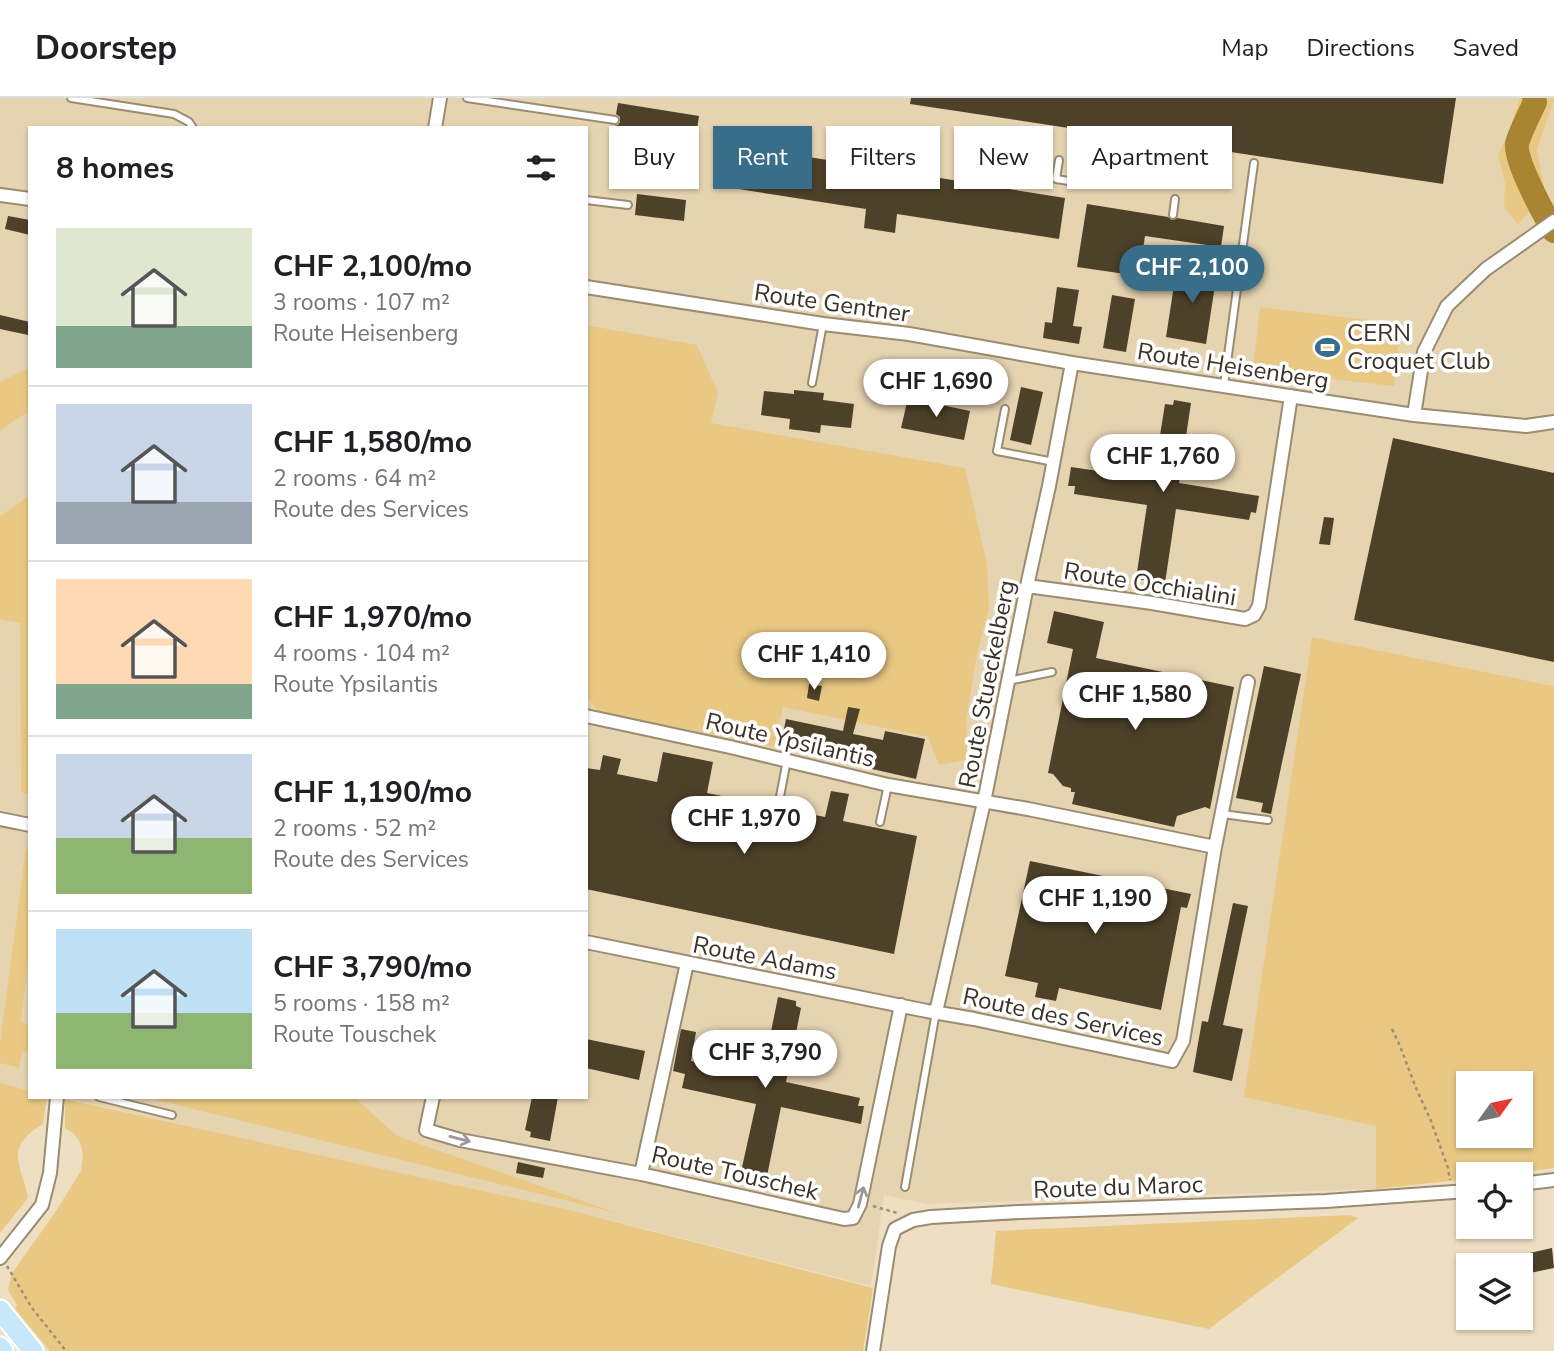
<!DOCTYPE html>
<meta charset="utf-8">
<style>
body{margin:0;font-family:"Nunito Sans",sans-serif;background:#f2f2f2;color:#202124;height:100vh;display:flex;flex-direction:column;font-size:26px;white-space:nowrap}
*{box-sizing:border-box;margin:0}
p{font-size:23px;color:#757577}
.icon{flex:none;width:38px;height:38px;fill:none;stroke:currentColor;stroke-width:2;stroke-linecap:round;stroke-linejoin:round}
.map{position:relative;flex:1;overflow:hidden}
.sheet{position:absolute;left:28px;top:28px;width:560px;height:973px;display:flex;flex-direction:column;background:#fff;border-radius:0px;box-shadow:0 2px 5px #0004}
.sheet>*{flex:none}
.hud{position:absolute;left:609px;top:28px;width:665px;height:63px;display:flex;gap:14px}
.needle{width:46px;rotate:57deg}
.controls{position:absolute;left:1456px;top:973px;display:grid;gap:14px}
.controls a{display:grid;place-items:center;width:77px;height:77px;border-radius:0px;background:#fff;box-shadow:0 2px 5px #0004;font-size:35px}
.price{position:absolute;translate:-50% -60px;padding:0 16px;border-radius:24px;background:#fff;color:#222;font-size:23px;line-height:46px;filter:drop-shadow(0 2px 4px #0008)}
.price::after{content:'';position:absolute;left:50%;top:42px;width:21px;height:16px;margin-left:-10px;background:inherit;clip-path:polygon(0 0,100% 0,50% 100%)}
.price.active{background:#396e8a;color:#fff}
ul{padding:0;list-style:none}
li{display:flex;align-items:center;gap:21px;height:175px;padding:0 28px}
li+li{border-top:2px solid #e0e0e0}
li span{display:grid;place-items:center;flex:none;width:196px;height:140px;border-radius:0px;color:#555}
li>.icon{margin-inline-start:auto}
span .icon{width:84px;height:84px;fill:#fffc;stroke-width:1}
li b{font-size:30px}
h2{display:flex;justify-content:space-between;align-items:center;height:84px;padding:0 28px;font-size:30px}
.chip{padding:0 24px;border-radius:0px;background:#fff;box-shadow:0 2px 5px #0004;font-size:24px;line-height:63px}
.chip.active{background:#396e8a;color:#fff}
header{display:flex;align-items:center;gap:42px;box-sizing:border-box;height:98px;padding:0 35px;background:#fff;border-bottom:2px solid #e0e0e0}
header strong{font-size:33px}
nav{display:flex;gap:38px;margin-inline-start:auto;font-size:24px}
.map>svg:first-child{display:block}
</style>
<header>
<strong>Doorstep</strong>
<nav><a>Map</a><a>Directions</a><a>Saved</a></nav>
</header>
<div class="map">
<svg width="1554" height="1253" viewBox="0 0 1554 1253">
<rect width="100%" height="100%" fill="#eedfc2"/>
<path fill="#e6d4b1" d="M0 0H1554V588L1312 539 1376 1028V1091L926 1106 884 1097 871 1188 618 1124 60 999H586V30H30V993L0 985Z"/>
<path fill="#e9c884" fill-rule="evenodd" d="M1520 0H1554V3L1537 51 1545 95 1518 127 1504 108 1505 85 1498 57 1510 32Z
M1260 209 1401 226 1394 288 1253 272Z
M586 227 697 247 718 295 711 325 965 370 987 466 989 511 977 555 966 625 969 661 939 667 928 639 783 609 774 649 598 614 589 601 586 600Z
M30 269V313L0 332V284Z
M30 397V697L21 694 20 525 0 521V418Z
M1312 539 1554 588V1070L1506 1076H1468V1081L1376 1091V1028L1244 999ZM1468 985H1521V1038H1468Z
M26 751 30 752V847L21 923 30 928V954L22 955 19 970 0 965V945Z
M0 985 30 993V999H47L43 1026C3 1051 21 1063 28 1100L0 1135Z
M145 999H354L397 1038 617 1115Z
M65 1001 569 1112 873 1190 863 1253H50L15 1211 17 1207 8 1192 12 1175 54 1116 81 1073 83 1056 80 1044 74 1036 65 1030Z
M1350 1117 1358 1120 1209 1231 991 1186 996 1133Z"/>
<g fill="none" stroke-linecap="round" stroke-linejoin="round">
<path stroke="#a98431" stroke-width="24" d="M1534 0 1535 4C1530 15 1519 36 1517 46 1515 63 1544 117 1554 133"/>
</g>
<path fill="#4d4129" d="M911 0H1456L1443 86 1158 43 1152 84 1069 71 1075 31 910 6Z
M618 5 699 18 693 59 612 46 614 28 618 27 620 24V19L616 16Z
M732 47 866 68 867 58 886 61 884 71 1065 100 1059 141 897 116 895 135 864 130 866 111 726 89Z
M637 96 686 102 684 123 635 117Z
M1087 106 1168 119 1172 122 1177 120 1224 128 1221 149 1145 138 1139 178 1077 169Z
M8 118 30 122V137L5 131Z
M1177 168 1217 174 1206 246 1166 239Z
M1057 189 1079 192 1073 228 1082 229 1079 246 1043 240 1045 224 1052 225Z
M1112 197 1135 201 1126 254 1103 250Z
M0 217 30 224 28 237 0 231Z
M1021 289 1043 294 1031 347 1010 342Z
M794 292 824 295 823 302 854 306 851 330 821 327 820 335 789 331 790 321 761 317 764 293 794 296Z
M908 300 970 313 964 342 901 330Z
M1174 302 1191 305 1179 385 1259 398 1256 415 1251 414 1249 422 1176 411 1165 485 1136 481 1147 407 1074 396 1075 388H1068L1071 369 1153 381 1165 306 1173 307Z
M1393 340 1554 375V564L1354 522Z
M1324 419 1334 420 1330 447 1319 446Z
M1054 513 1104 524 1096 560 1234 589 1210 711 1205 709 1177 718 1174 729 1072 706 1075 694H1071V690L1063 688 1053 676 1048 675 1073 551 1047 545Z
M1264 568 1301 576 1271 716 1261 714 1263 705 1236 700Z
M809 586 822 588 819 603 807 600Z
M848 609 860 611 853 636 883 642 885 633 925 641 916 681 780 650 786 621 843 633Z
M663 654 713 664 707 695 772 708 773 711 776 714H780L783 711 825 719 831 693 849 696 843 723 917 738 894 856 586 791V670L600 672 603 657 621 661 617 676 657 684Z
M1030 763 1191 796 1187 810 1181 809 1161 912 1059 890 1056 903 1035 899 1038 885 1005 878Z
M1233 805 1248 808 1223 927 1243 931 1232 983 1193 974 1202 923 1208 924Z
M778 899 796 903V908L801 910 786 984 860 1000 858 1008H864L861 1026 781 1009 766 1083 759 1082 758 1087 739 1083 756 1006 682 990 685 976 673 973 681 931 696 934 691 963 762 978Z
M586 941 645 953 639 982 586 970Z
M532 999H558L550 1043 530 1039 531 1034 525 1032Z
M518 1064 545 1070 543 1080 516 1075Z
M1552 1150 1554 1170 1525 1176 1521 1157Z"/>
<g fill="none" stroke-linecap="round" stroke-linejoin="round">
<defs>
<path id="lane" d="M71 0 174 16 189 24 193 30
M467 0 615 22
M1059 62 1056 81 1081 85
M586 102 628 107
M1173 117 1175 101
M812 285 823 226
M1224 287 1254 65
M1005 311 997 353 1054 364
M1008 583 1052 574
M778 709 787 662
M1222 716 1268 722
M880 724 888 687
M99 999 172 1017
M905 1089 936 914"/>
<path id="street" d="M435 30 440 0
M0 97 30 101
M586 189 823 226 909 236 1072 265 1414 317 1526 328 1554 324
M1414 317 1424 254 1447 208 1486 171 1554 123
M1027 488 1152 505 1245 521 1254 517 1259 508 1291 298
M586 618 730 649 888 687 1028 711 1215 749
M0 721 30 727
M586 844 927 913 974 921 1172 963 1183 943 1215 749 1248 584
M936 914 984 704 1027 488 1049 388 1072 265
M433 999 426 1032 460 1042 641 1076 844 1121 853 1120 860 1106 901 907
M641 1076 687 865
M1521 1086 1554 1082
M0 1160 42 1107 50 1075 57 999
M873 1253 889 1148 895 1131 913 1122 931 1119 1020 1114 1326 1103 1468 1093"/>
<path id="primary" d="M0 1212 33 1253
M0 1249 3 1253"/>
</defs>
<use href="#lane" stroke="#998c71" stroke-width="10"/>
<use href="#street" stroke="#998c71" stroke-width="16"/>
<use href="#primary" stroke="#fff" stroke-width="23"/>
<path stroke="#9a8f7a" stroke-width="2.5" stroke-dasharray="3.5 3.5" stroke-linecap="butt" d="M1392 931 1400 948 1416 990 1431 1023 1448 1070 1450 1082
M873 1108 897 1115
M7 1168 32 1210 66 1253"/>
<use href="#lane" stroke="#fff" stroke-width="6"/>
<use href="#street" stroke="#fff" stroke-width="12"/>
<use href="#primary" stroke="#c7e8fa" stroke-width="19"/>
</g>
<defs><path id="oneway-shaft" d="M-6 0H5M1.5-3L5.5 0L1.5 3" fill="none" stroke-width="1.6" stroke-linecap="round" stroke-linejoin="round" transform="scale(1.75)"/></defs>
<g stroke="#9c9993">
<use href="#oneway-shaft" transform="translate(460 1041) rotate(14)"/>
<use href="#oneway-shaft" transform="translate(861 1099) rotate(-75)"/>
</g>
<defs>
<symbol id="stadium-bare" viewBox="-9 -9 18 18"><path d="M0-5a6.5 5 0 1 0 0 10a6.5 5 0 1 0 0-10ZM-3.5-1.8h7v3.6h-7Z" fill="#396e8a" stroke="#fff" stroke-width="2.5" paint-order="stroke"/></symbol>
</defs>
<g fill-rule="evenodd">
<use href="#stadium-bare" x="1310" y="232" width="35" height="35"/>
</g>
<g text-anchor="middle" stroke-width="7" stroke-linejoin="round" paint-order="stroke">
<g font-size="24" fill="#383327" stroke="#fff">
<text transform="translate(832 205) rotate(8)" y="8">Route Gentner</text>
<text transform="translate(1233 268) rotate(9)" y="8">Route Heisenberg</text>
<text transform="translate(1150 486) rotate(9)" y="8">Route Occhialini</text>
<text transform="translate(987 586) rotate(-79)" y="8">Route Stueckelberg</text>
<text transform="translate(790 642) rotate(13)" y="8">Route Ypsilantis</text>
<text transform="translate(765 860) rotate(11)" y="8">Route Adams</text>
<text transform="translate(1063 919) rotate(12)" y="8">Route des Services</text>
<text transform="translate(735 1075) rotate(13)" y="8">Route Touschek</text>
<text transform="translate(1118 1089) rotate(-2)" y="8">Route du Maroc</text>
</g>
<g font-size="24" fill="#383327" stroke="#fff" text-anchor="start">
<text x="1347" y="243">CERN<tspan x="1347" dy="28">Croquet Club</tspan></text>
</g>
</g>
</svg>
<div class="controls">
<a><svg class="needle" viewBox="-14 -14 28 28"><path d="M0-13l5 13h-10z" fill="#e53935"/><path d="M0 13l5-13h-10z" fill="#757577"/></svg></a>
<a><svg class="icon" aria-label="locate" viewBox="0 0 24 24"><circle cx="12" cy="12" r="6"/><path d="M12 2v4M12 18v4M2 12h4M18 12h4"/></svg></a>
<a><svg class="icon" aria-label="layers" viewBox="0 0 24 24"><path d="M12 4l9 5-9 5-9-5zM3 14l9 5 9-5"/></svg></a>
</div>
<b class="price active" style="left:1192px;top:207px">CHF 2,100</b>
<b class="price" style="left:936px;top:321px">CHF 1,690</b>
<b class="price" style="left:1163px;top:396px">CHF 1,760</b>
<b class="price" style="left:814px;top:594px">CHF 1,410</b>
<b class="price" style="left:1135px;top:634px">CHF 1,580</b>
<b class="price" style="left:744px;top:758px">CHF 1,970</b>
<b class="price" style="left:1095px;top:838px">CHF 1,190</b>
<b class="price" style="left:765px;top:992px">CHF 3,790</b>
<div class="hud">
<a class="chip">Buy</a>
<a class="chip active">Rent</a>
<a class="chip">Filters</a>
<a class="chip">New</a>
<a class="chip">Apartment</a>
</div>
<section class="sheet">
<h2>8 homes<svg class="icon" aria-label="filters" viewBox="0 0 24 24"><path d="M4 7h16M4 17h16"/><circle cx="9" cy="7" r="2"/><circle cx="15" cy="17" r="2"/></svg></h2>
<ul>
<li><span style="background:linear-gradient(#dfe7d0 70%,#7fa58c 0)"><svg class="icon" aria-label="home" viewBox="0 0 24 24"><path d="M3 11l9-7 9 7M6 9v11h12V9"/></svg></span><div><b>CHF 2,100/mo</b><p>3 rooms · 107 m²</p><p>Route Heisenberg</p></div></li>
<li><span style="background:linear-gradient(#c9d6e8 70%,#9aa5b1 0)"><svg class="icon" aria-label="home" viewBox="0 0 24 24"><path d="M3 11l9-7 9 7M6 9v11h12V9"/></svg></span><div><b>CHF 1,580/mo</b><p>2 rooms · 64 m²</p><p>Route des Services</p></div></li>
<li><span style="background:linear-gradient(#ffd9b3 75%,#7fa58c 0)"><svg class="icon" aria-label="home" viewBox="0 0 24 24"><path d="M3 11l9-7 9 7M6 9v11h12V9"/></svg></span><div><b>CHF 1,970/mo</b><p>4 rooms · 104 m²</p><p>Route Ypsilantis</p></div></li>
<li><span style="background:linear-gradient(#c9d6e8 60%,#8fb573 0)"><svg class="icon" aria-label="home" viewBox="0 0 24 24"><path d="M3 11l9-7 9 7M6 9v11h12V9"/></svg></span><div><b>CHF 1,190/mo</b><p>2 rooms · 52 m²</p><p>Route des Services</p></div></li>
<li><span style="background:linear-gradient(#bfe0f5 60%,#8fb573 0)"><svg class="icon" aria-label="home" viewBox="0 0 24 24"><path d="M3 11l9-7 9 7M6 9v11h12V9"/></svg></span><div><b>CHF 3,790/mo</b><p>5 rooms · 158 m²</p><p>Route Touschek</p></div></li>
</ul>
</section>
</div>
